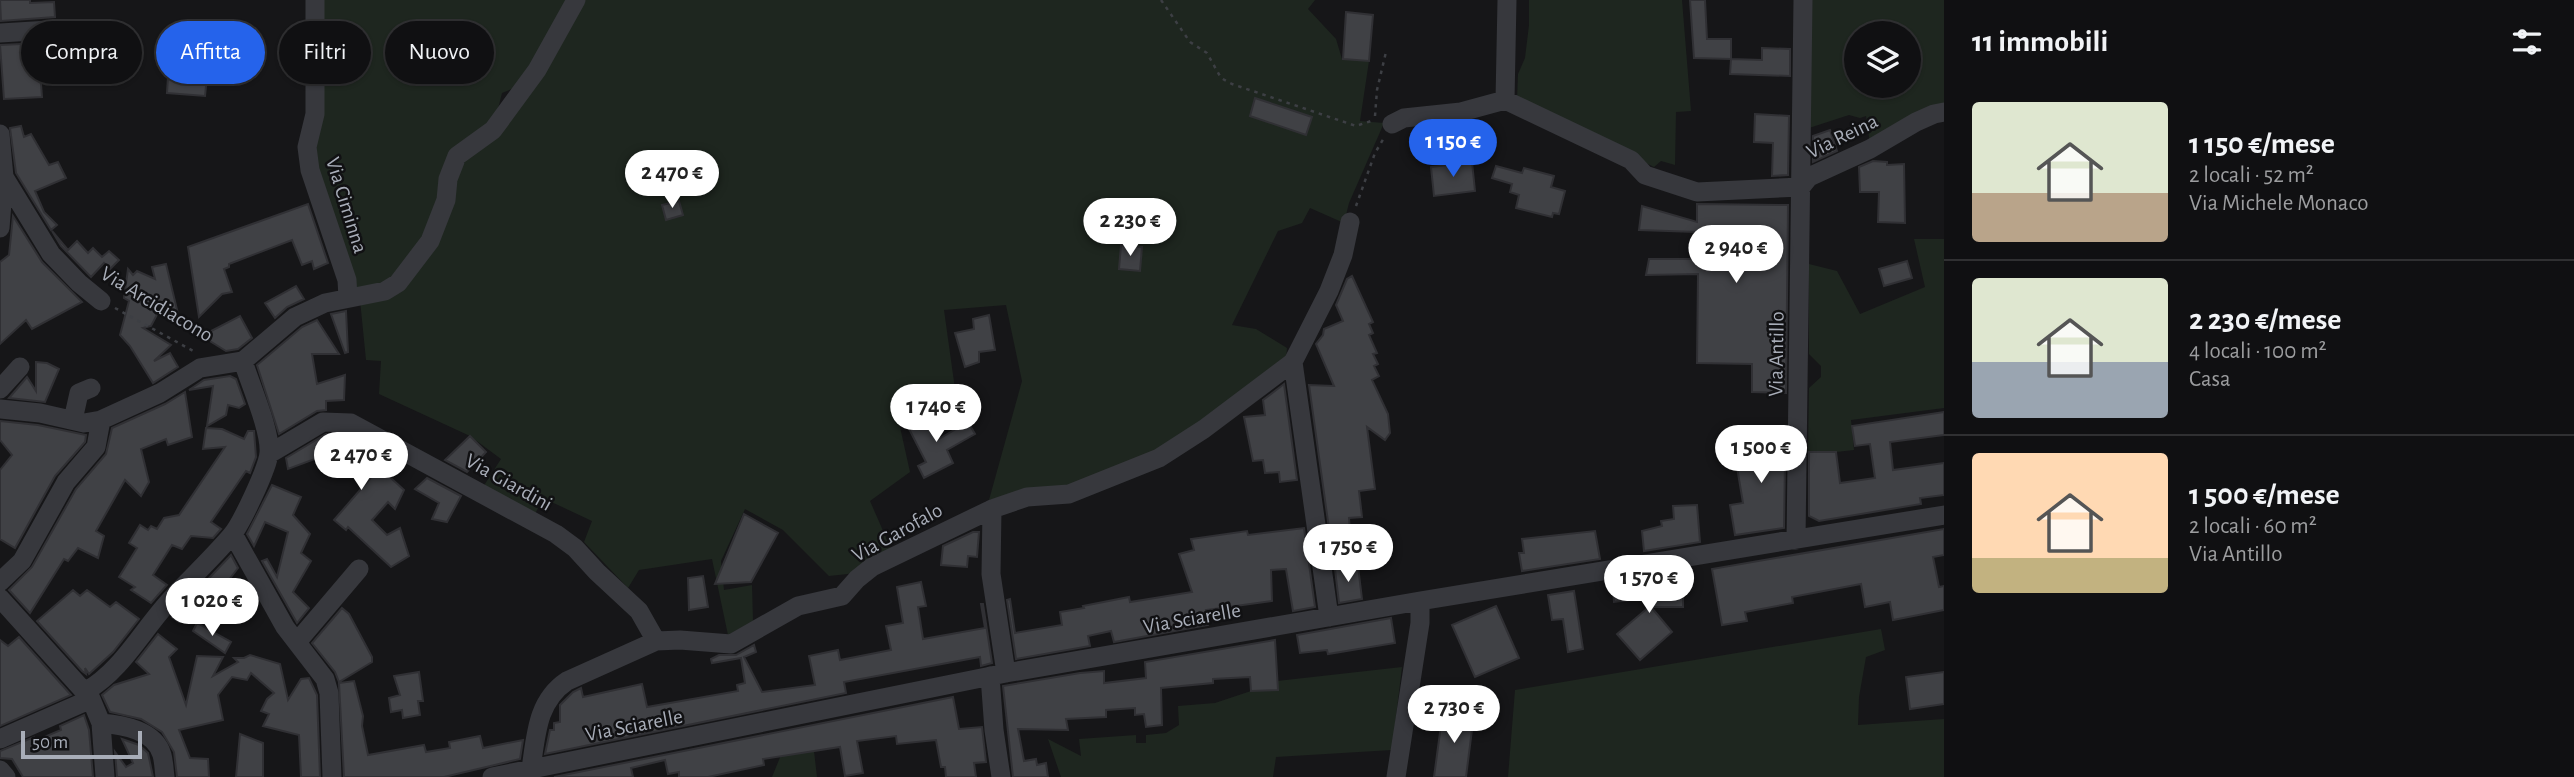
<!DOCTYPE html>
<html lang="it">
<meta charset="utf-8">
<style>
body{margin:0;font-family:"Alegreya Sans",sans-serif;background:#1e1e20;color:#f1f3f6;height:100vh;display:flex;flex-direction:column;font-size:26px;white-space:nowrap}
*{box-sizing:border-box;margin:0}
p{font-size:23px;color:#9c9d9f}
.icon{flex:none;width:38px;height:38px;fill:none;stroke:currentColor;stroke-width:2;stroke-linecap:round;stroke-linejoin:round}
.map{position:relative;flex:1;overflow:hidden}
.sheet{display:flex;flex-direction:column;background:#101012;width:630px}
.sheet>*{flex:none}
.top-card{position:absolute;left:21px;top:21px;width:665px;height:63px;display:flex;gap:14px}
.fabs{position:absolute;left:1844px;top:21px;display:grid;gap:14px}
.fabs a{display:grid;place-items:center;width:77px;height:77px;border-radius:50%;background:#101012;box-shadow:0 2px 5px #0004,0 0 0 2px #303032;font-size:35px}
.scale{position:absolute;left:21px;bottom:18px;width:121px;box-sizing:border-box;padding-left:7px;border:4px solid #a8adb8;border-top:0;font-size:19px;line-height:24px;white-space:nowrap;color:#a8adb8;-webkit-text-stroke:5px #111113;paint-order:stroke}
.price{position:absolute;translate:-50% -60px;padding:0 16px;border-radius:24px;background:#fff;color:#222;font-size:23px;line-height:46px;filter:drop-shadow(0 2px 4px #0008)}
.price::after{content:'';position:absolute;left:50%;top:42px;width:21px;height:16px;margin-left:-10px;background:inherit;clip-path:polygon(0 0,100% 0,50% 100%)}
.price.on{background:#2563eb;color:#fff}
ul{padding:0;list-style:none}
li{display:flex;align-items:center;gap:21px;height:175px;padding:0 28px}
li+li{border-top:2px solid #303032}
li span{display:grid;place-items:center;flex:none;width:196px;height:140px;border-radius:7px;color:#555}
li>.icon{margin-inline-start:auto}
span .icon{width:84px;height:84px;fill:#fffc;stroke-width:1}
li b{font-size:30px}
h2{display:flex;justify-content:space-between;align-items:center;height:84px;padding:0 28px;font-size:30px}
.pill{padding:0 24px;border-radius:32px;background:#101012;box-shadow:0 2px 5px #0004,0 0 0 2px #303032;font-size:24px;line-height:63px}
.pill.on{background:#2563eb;color:#fff}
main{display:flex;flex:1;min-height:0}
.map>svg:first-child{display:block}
</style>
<main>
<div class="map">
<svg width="1944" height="777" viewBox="0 0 1944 777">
<rect width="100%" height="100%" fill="#161618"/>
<path fill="#1e261f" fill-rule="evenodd" d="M319 0H570L521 85 502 93 497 113 441 199 411 258 385 284 355 290 314 167Z
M583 0H1323H1315L1308 9 1336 39 1342 59 1369 61 1360 121 1384 123 1349 203 1344 223 1310 208 1302 223 1278 231 1232 325 1256 329 1287 348 1286 361 1158 454 1068 491 1026 492 989 500 1022 381 1006 305 944 310 955 389 896 409 910 472 870 501 891 549 857 573 829 576 783 530 745 509 721 561 724 590 752 585 753 621 728 635 712 559 639 570 628 588 584 542 592 521 543 498 535 514 483 487 501 459 470 436 379 394 381 361 366 360 360 300 393 294 454 177Z
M1529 0H1682L1691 111 1676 112 1675 165 1661 161 1654 167 1517 100 1518 74 1525 58 1529 25Z
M1811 0H1944V103L1870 144 1866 116 1860 118 1849 115 1809 128ZM1857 33H1909V86H1857Z
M1914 239H1944V408L1851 420 1854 450 1836 452H1808L1809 388 1821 377V366L1809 354V264L1837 271 1860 314 1925 287Z
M1881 629 1885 650 1866 657 1859 697 1858 725 1944 719V777H1508L1515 690Z
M1402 667 1392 750 1276 757 1273 777H1061L1048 739 1081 756 1079 739 1136 735V743H1146V735L1166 733 1179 725 1178 706 1215 703 1251 691 1277 690V681Z
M810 750 814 751 817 777H772L781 755Z"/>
<path fill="#404145" stroke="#303034" stroke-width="2" d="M0 0H30V3L54 2 55 17 1 21Z
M1690 0H1705L1707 39H1731V59L1694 58Z
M1346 12 1373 15 1369 61 1343 59Z
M43 43 40 71 42 97 4 99 0 45Z
M1762 48 1790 49V76L1730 74 1731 59 1762 60Z
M183 64 208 67 205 96 167 93 168 77 173 78 174 68 182 69Z
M1255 98 1312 117 1306 135 1250 116Z
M1755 114 1789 116 1788 175 1772 176 1773 143 1754 142Z
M21 126 24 137 31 134 49 165 58 162 66 178 35 191 44 212 57 225 51 230 16 173 10 128Z
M1830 130 1837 151 1813 162V136Z
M1873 161 1887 162V165L1904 164 1905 223 1878 222 1879 192H1860L1859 167Z
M1472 162 1475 191 1434 196 1431 167Z
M1496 166 1522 173 1524 168 1554 176 1551 187 1565 191 1559 214 1553 213 1552 217 1516 208 1519 195 1510 192 1512 184 1492 178Z
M679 201 683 215 666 220 662 205Z
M308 204 328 263 314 269 312 261 302 265 292 240 229 264V267L224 269 232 292 222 294 199 317 188 247Z
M1697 204 1788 205 1786 393 1752 392V364L1697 363 1698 274 1646 275 1649 259H1697V232L1639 230 1642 206 1697 222Z
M13 216 42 262 82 302 32 329 26 320 0 344V262L9 255Z
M52 231 68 250 77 241 88 253 93 248 102 257 109 251 119 260 110 269 104 263 91 277 61 246Z
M1121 245 1142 247 1140 271 1119 269Z
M1907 261 1912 278 1884 286 1879 269Z
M166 264 180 322 160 309 151 326 143 328 171 345 154 361 170 353 178 367 153 383 130 346 120 335 129 301 124 298 128 269 133 275 137 271 155 279 152 267Z
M1352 276 1373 322 1369 324 1373 333 1369 335 1377 353 1373 354 1378 364 1374 366 1379 376 1372 380 1388 414 1390 433 1385 440 1367 427 1375 489 1359 491 1362 517 1349 518 1350 531 1330 536 1309 385 1334 386 1316 344 1323 335 1324 329 1343 321 1336 305 1347 279Z
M296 286 304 299 287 307 275 318 265 303Z
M346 311 348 352 345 353 331 314Z
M989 315 995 350 979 352V362L965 367 955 333 974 329 973 319Z
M240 316 252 338 238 349 226 351 205 338 211 331Z
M317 320 339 354H312L317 384 345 375 344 400 326 401V410L317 411 279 434 257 365 302 327Z
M36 362 47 363 59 369 45 402 9 398 27 377 36 391Z
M230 376 236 379 245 404 239 408 228 405 226 415 207 426 213 386 189 390 204 380Z
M1284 384 1297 480 1280 482 1279 472 1265 473 1263 460 1253 461 1244 417 1265 415 1263 400Z
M185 392 192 437 168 445 166 439 141 449 149 482 141 496 125 480 96 531 104 536 98 558 78 548 68 561 64 559 30 613 9 590 32 567 76 489 106 454 112 428 165 404Z
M1944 412V435L1890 442 1893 470 1944 463V495L1920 498 1921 504 1819 521 1809 516V452H1836L1840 483 1875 478 1870 444 1855 446 1852 426Z
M924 414 937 440 968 422 975 434 947 450 953 463 924 478 918 466 926 462 906 423Z
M0 421 38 425 86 435 85 442 55 476 15 548 0 539V470L12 455 0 440Z
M1748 427 1762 428 1761 432H1781V459H1785L1784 528 1735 535 1730 505 1743 503 1737 467 1747 465Z
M206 428 222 429 244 439 248 431H254L256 457 250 473 246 471 211 522 221 529 213 538 191 536 182 549 172 545 153 575 167 585 151 603 131 590 135 587 119 577 137 548 129 543 140 525 148 530 151 526 157 529 164 518 179 515 225 447 203 449Z
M326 434 348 435 389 458 380 468 404 490 395 509 388 502 372 520 387 535 400 528 409 556 391 567 348 527 346 530 334 520 374 474 353 462 330 467 328 454 288 469 286 458Z
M470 436 486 452 467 472 445 460Z
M427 478 461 496 447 522 432 519 439 503 415 489Z
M272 485 301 497 293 515 310 534 301 553 311 561 293 592 309 608 297 623 262 561 267 559 277 577 288 532 265 522 254 546 247 534Z
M1697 505 1700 542 1644 551 1642 531 1662 526 1661 521 1674 519 1673 506Z
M744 514 778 533 751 582 715 584Z
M1304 528 1315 607 1293 611 1286 569 1271 570 1272 601 1206 610 1208 625 1114 642 1111 631 1088 636 1090 646 1016 659 1007 600 1010 599 1015 633 1062 625 1060 612 1084 608 1083 606 1129 597 1130 602 1192 592 1179 554 1194 550 1191 539 1247 531 1248 535Z
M1944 529V555L1933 557 1939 587 1944 586V610L1893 620 1890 602 1865 607 1861 584 1792 597 1793 603 1745 612 1747 621 1722 625 1712 569Z
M1595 531 1600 559 1522 571 1519 553H1524L1522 539Z
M973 532H979L977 557 968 556 967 567 941 565 943 546Z
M231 555 238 568 198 620 179 622 172 617Z
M1358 566 1362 599 1339 603 1335 569Z
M703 576 708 607 689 610 688 578Z
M1683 577V607H1651L1672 632 1640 660 1617 634 1662 596 1614 602 1613 591 1664 583V580L1680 581Z
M921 582 926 606 918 607 923 639 985 628 981 604H983L992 663 981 666 980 657 844 682 846 693 545 754 550 730H554V723L560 722V705L573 692 581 688 583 697 642 684 647 707 738 691 737 685 745 683 741 658 712 663 711 659 719 655H736L754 645 756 652 744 657 762 692 815 685 809 656 838 650 840 660 891 650 886 626 903 623 897 587Z
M73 590 80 596 87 590 110 607 116 602 139 619 113 652 89 674 85 668 86 674 82 671 37 621Z
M1574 591 1583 649 1568 652 1563 619 1552 620 1548 595Z
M1496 606 1519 658 1475 677 1452 625Z
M342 608 349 614 372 657V662L339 682 335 672 312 643Z
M1391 618 1395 643 1328 654 1327 650 1300 653 1297 635Z
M197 623 231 642 225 653 193 631Z
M158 634 177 649 169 657 186 705 197 656 223 657 213 676 238 662 234 658H244L250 655 280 664 288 700 301 679 309 678 317 695 320 777H301L299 735 263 726 269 714 261 711 267 699 274 693 251 673 247 680 232 677 218 695 223 720 179 730 190 758 208 759 209 777H177L174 752 162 732 141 719 110 712 102 695 114 685 149 674 136 662Z
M19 637 71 695 0 726V640L8 646Z
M1275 640 1278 690 1251 691 1250 677 1213 679V683L1161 688 1162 725 1146 727 1144 714 1135 715V708L1106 710V717L1066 719 1068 730 1018 729 1024 761 1036 759 1037 765 1046 763 1048 777H1013L1003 686 1080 673 1104 671V683L1146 678 1145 662Z
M419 672 423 701H418L420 715 403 718 402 710 391 712 389 698 400 695 394 676Z
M1944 672V704L1910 709 1906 677Z
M354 681 363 716 362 726 368 755 424 745 426 752 450 748 449 742 480 736 483 748 523 740 520 759 444 777H344L339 683Z
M953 697 959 729 982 727 986 762 974 763 976 777H946L945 767H941L936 740 897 744 896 736 857 741 863 773 845 776 840 747 763 759 764 765 708 777H679V772L668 774 665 760 631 768 633 777H554Z
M1443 710 1474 714 1466 777H1434Z
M84 715 89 730 93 777H23L12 759 0 758V751L34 737 35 741 61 730 60 726Z
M240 734 263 743V777H236Z
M122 739 139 745 148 753 153 777H117L115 752 126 767 133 763Z"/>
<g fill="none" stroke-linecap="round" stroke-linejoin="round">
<path stroke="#3d3f44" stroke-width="2.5" stroke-dasharray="3.5 5" stroke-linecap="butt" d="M1161 0 1190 42 1207 53 1221 78 1232 84 1356 126 1374 120
M1375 116 1377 90 1386 52
M1356 206 1375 153 1384 138
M115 308 195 352"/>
<path stroke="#37383d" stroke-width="19" d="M315 0V114L307 147 310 170 347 280 348 298
M0 33 66 29
M1505 100 1507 0
M1392 124 1404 118 1461 112 1505 100 1631 160 1645 175 1697 192 1801 187 1809 177 1870 149 1916 122 1934 114 1944 112
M0 134 4 177 0 228
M4 177 51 254 79 283 101 301
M243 361 295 317 325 303 385 291 398 283 430 241 446 200 448 179 457 156 493 130 537 70 576 0
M1293 362 1329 617
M0 389 20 367
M0 409 40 413 84 423 101 420 160 393 200 368 243 361
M73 420 79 393 91 388
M269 454 323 422 351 423 556 534 575 548 597 572 639 611 656 641
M233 534 285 627 325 679 329 693 332 777
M1796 540 1803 0
M0 582 22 561 66 482 96 447 101 420
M0 598 91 699 101 723 105 777
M297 642 359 569
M1006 673 991 574 992 509 1027 497 1069 494 1159 458 1204 429 1293 362 1329 291 1343 255 1350 222
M990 676 994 730 1001 777
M86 691C123 670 144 627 173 597 192 577 213 557 231 536 241 525 268 467 269 453 271 431 250 384 243 361
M101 723C123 725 155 730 162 755 164 762 164 770 165 777
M0 739 91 699
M531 769C536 735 537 701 567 681L656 641 680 640 731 644 798 606 842 596 857 579 872 567 992 509
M0 770 6 777
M492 777 1006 673 1420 601 1944 515
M1396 777 1420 623V601"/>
</g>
<g text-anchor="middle" stroke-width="5" stroke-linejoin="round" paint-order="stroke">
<g font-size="21" fill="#a8adb8" stroke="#111113">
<text transform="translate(1842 136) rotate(-26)" y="7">Via Reina</text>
<text transform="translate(347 205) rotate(73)" y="7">Via Ciminna</text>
<text transform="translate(157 304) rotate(31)" y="7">Via Arcidiacono</text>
<text transform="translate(1776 354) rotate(-89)" y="7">Via Antillo</text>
<text transform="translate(509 482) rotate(29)" y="7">Via Giardini</text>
<text transform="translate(897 532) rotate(-29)" y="7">Via Garofalo</text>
<text transform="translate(1192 618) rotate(-10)" y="7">Via Sciarelle</text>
<text transform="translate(634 725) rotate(-11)" y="7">Via Sciarelle</text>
</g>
</g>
</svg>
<div class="fabs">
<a><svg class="icon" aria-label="layers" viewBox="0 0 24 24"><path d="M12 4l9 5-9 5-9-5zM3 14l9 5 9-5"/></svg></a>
</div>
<div class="scale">50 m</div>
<b class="price on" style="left:1453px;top:179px">1 150 €</b>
<b class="price" style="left:672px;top:210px">2 470 €</b>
<b class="price" style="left:1130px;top:258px">2 230 €</b>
<b class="price" style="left:1736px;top:285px">2 940 €</b>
<b class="price" style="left:936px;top:444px">1 740 €</b>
<b class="price" style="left:1761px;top:485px">1 500 €</b>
<b class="price" style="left:361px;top:492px">2 470 €</b>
<b class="price" style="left:1348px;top:584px">1 750 €</b>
<b class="price" style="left:1649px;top:615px">1 570 €</b>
<b class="price" style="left:212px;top:638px">1 020 €</b>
<b class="price" style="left:1454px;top:745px">2 730 €</b>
<div class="top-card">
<a class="pill">Compra</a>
<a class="pill on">Affitta</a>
<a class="pill">Filtri</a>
<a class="pill">Nuovo</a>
</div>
</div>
<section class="sheet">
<h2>11 immobili<svg class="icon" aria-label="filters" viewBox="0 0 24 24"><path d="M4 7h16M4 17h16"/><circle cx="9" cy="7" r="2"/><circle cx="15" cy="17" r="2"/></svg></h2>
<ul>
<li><span style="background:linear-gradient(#dfe7d0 65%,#b9a48a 0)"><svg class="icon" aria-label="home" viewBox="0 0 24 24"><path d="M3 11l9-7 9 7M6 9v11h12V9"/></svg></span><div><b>1 150 €/mese</b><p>2 locali · 52 m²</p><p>Via Michele Monaco</p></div></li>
<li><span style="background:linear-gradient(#dfe7d0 60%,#9aa5b1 0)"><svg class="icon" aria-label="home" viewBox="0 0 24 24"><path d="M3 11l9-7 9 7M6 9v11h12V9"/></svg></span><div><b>2 230 €/mese</b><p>4 locali · 100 m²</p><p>Casa</p></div></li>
<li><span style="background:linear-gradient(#ffd9b3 75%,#c2b280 0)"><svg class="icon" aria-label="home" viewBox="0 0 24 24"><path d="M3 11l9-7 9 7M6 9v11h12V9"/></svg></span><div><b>1 500 €/mese</b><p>2 locali · 60 m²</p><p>Via Antillo</p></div></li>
</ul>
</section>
</main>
